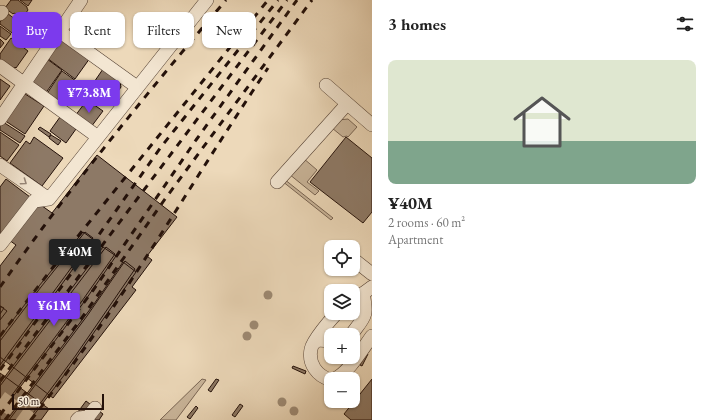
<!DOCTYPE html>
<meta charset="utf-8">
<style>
body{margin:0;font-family:"EB Garamond",serif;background:#f2f2f2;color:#222;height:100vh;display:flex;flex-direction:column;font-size:15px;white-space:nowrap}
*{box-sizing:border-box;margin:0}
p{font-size:13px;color:#767676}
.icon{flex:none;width:22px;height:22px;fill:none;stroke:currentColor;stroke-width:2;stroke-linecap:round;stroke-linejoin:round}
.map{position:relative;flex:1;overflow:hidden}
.details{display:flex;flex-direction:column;background:#fff;width:340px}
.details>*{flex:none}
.guide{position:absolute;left:12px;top:12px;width:300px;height:36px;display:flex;gap:8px}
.buttons{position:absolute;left:324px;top:240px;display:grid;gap:8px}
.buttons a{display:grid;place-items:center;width:36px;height:36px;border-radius:8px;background:#fff;box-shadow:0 1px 3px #0004;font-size:20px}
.scale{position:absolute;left:12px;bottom:10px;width:92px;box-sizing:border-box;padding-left:4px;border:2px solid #24110a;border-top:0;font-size:11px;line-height:14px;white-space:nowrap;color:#24110a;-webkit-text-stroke:3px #f3e6d2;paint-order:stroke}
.price{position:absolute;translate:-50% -34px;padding:0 9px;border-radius:4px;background:#7c3aed;color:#fff;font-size:13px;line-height:26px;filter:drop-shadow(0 1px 2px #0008)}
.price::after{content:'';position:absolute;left:50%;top:24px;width:12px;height:9px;margin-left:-6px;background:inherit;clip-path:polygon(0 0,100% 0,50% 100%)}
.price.active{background:#222;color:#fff}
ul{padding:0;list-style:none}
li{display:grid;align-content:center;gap:8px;height:212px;padding:0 16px}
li+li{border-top:1px solid #e0e0e0}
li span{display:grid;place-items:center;height:124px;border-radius:8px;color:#555}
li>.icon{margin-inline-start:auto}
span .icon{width:72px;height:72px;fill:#fffc;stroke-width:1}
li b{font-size:17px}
h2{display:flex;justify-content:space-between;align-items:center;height:48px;padding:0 16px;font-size:17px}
.chip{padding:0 14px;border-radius:8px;background:#fff;box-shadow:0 1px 3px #0004;font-size:14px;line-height:36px}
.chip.active{background:#7c3aed;color:#fff}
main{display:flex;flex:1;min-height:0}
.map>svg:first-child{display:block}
</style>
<main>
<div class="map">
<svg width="372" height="420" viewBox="0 0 372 420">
<rect width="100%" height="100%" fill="#edd9ba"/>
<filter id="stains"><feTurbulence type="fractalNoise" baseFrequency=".005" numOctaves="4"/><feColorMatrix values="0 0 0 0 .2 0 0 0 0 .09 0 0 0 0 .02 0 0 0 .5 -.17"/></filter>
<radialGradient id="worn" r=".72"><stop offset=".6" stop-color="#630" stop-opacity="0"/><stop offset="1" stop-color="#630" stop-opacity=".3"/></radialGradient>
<path fill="#cbb79c" stroke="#786453" d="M348 119 357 127 348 137 347 136 343 137 332 128 338 120Z
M303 158 317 170 307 182 319 191 315 195 289 174Z
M284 179 333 218 331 220 282 181Z
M202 379 206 380 176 420H160Z"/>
<path fill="#8d7966" stroke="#24110a" d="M11 0H18L27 7V8L28 10 21 20 14 16 16 14 14 13 13 14 5 8Z
M20 0H32L28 6Z
M7 13 20 23 12 33 0 24V22Z
M0 26 11 34 6 40 0 36Z
M11 38 28 51 16 68 15 67 13 70 0 60V54Z
M0 39 4 43 0 48Z
M64 40 90 58 75 79 47 58 58 42Z
M47 59 62 70 45 94 33 86 32 81Z
M103 69 120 82 121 87 110 103 90 88Z
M62 71 76 81 59 104 46 95Z
M0 79 10 86 0 100Z
M22 92 44 106 25 134 4 120Z
M87 100 103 111 91 127 75 116Z
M60 117 76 129 66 143 50 131Z
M3 122 25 136 20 143 0 130V126Z
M40 127 51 134 49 137 38 129Z
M0 132 19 145 7 161 0 156Z
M51 135 61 141 58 145 49 138Z
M34 137 63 158 42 186 10 163 26 141 30 144Z
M346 137 372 158V212L363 223 310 182Z
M97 155 177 217 147 256 152 260 132 287 136 290 53 398 0 357V266L16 245 9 240 38 203 52 213Z
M6 179 38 203 9 240 0 234V187Z
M83 232 94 240 0 369V337L39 286Z
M85 232 93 238 0 365V341L41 287Z
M103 247 116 256 84 302 0 414V383Z
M106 247 115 254 82 301 0 411V386Z
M125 261 135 269 76 355 28 420H9L87 316Z
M123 262 136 272 65 374 30 420H7L94 304Z
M0 306 4 308 0 314Z
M0 306 7 311 0 320Z
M366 352 368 354 362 366 360 365Z
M293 366 306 371 305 374 292 368Z
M0 373 49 409 41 420H0Z
M216 379 219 380 211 392 208 390Z
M372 379V420H351L344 414Z
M86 401 103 414 99 420H72Z
M240 404 243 406 235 417 232 415Z
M196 406 198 408 190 419 187 417Z"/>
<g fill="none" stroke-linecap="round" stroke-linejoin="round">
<path stroke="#cfbba0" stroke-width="17" stroke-dasharray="17 8" stroke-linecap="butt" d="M0 399 29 420"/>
<defs>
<path id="minor" d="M0 14 2 12
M59 31 137 87
M0 66 98 137
M326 85 372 125
M0 119 81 0
M0 165 49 199
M277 182 347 104
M0 245 34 201 49 199 207 0
M353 259 372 274
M353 301 372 287
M351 335C365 316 368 317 363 293
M314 343 318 340 331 341
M334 379C348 374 363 348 372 336
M331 380C317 376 308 364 311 349 313 340 331 319 337 313
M77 420 79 418 88 417
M88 420V417L95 408"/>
</defs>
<use href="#minor" stroke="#564336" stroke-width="14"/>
<use href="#minor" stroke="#f3e6d2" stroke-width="13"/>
<path stroke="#24110a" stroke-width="3" stroke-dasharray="7 7" stroke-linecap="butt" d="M0 287C70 187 147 93 226 0
M0 336 54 266 268 0
M0 370 79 263 161 147 278 0
M0 381 287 0
M0 415 94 289 196 140 297 0
M5 420 81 319 165 199 312 0
M31 420C62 380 92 339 120 297 170 222 217 144 268 68"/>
</g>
<g fill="#9e8b75">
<circle cx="268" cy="295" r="4.5"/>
<circle cx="254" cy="325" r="4.5"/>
<circle cx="247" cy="336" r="4.5"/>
<circle cx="282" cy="402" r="4.5"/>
<circle cx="294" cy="411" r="4.5"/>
</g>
<defs><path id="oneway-chevron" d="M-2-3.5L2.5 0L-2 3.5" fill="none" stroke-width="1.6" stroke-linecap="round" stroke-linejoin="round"/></defs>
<use stroke="#968678" href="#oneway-chevron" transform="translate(24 182) rotate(35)"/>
<rect width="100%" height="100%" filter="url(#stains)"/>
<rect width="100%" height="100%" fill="url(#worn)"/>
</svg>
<div class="buttons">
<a><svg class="icon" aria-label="locate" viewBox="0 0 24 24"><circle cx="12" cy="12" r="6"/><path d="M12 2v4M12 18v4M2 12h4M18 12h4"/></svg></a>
<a><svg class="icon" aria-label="layers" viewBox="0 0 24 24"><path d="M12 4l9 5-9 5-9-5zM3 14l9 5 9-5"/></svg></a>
<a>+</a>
<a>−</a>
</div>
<div class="scale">50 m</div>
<b class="price" style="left:89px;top:114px">¥73.8M</b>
<b class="price active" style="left:75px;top:273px">¥40M</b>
<b class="price" style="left:54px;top:327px">¥61M</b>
<div class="guide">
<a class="chip active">Buy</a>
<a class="chip">Rent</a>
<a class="chip">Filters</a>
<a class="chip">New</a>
</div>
</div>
<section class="details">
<h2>3 homes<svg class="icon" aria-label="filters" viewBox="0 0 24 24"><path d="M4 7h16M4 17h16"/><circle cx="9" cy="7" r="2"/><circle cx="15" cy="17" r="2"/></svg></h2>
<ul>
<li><span style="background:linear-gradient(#dfe7d0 65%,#7fa58c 0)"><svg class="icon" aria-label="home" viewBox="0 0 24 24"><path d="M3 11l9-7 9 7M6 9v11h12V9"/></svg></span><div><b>¥40M</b><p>2 rooms · 60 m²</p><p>Apartment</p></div></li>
</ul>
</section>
</main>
